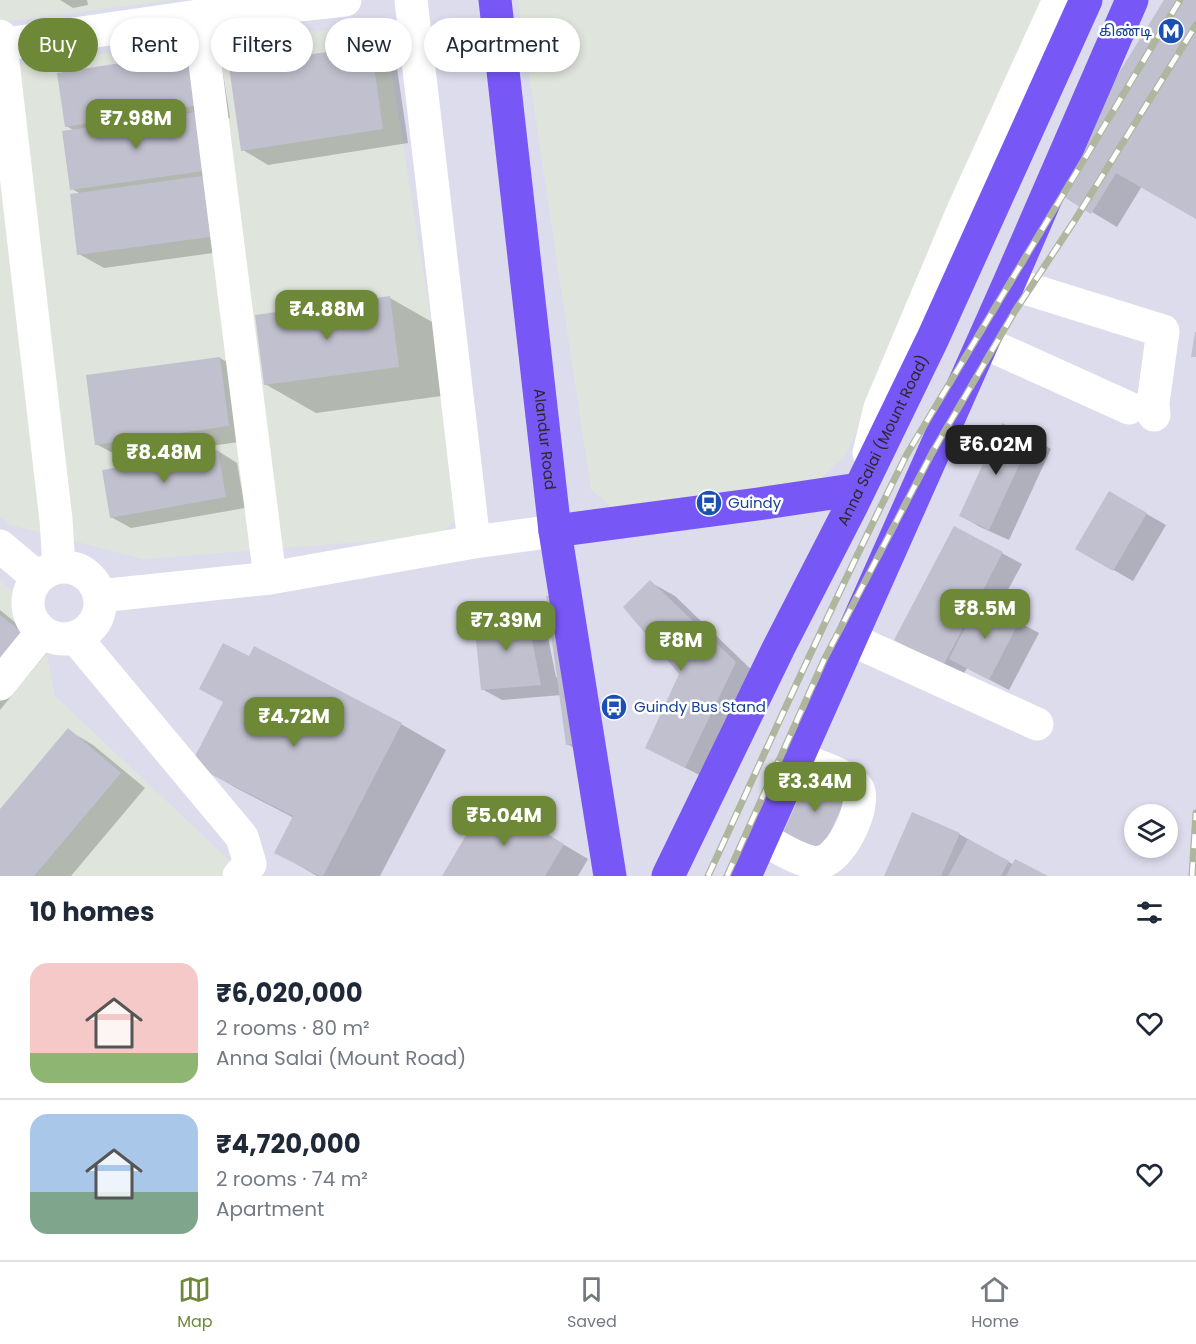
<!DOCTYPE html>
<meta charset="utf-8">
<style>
body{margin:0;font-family:Poppins,"Noto Sans Tamil",sans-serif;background:#f2f2f3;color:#1f2937;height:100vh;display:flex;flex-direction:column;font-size:22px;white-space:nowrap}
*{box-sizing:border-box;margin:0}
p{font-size:20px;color:#747a83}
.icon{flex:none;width:33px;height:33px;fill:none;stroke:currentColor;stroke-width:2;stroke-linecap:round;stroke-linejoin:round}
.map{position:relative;height:876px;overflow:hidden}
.panel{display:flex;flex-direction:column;background:#fff;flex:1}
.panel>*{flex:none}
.guide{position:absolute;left:18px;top:18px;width:600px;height:54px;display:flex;gap:12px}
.fabs{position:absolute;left:1124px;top:804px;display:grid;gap:12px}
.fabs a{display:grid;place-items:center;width:54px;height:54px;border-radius:50%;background:#fff;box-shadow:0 3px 9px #0003;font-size:30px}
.price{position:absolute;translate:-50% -51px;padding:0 14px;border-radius:12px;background:#6d8937;color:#fff;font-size:20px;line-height:39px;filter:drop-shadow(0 2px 3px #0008)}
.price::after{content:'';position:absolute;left:50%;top:36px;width:18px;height:14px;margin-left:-9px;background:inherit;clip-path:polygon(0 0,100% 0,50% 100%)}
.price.selected{background:#222;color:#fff}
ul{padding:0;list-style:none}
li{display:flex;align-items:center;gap:18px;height:150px;padding:0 30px}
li+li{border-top:2px solid #e0e1e3}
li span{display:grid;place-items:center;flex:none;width:168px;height:120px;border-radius:18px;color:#555}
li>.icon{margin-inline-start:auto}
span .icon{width:72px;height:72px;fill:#fffc;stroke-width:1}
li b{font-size:26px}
h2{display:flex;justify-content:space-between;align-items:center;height:72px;padding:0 30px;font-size:26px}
.chip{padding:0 21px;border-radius:27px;background:#fff;box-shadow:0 3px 9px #0003;font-size:21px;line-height:54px}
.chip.selected{background:#6d8937;color:#fff}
.tab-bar{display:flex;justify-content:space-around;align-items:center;height:84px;border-top:2px solid #e0e1e3;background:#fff;font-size:16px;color:#747a83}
.tab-bar a{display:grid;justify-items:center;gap:3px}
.tab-bar .selected{color:#6d8937}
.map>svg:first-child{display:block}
</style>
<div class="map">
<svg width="1196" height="876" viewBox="0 0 1196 876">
<rect width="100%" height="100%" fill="#dcdced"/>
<path fill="#dfe5dd" d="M0 0H175L0 22Z
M518 0H1054L845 456 809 489 618 512 591 490Z
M384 24 462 515 437 536 143 559 8 524 0 517V69L35 61Z
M0 580 38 613 55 696 246 876H0Z"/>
<path fill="#0003" d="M60 0H87L88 5 73 8Z
M1166 0H1196V218L1142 186 1117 227 1092 212Z
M370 47 396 61 408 143 268 165 243 150Z
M197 52 222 67 230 118 216 120 242 249 104 268 79 254 81 194 72 189 75 131 66 126Z
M390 298 441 327 449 395 316 413 265 384Z
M220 358 245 373 254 440 122 458 96 444Z
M1003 425 1032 438 1051 449 1009 540 980 527 961 516Z
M218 451 237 463 245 508 131 528 111 517Z
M1110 493 1166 525 1133 581 1077 549Z
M955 528 1022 564 997 610 1039 633 1009 690 967 668 963 675 915 651Z
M650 582 675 596 760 678 711 781 647 748 681 674Z
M0 610 49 650 0 710Z
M526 612 545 623 556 677H558L580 751 567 744 561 695 502 700 482 689Z
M401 724 446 750 380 876H317L276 852 294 818 238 789 193 763Z
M68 730 93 745 145 788 71 876H0V811Z
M514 815 588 859 578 876H444Z
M959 834 1014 865 1045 876H885Z"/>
<path fill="#c1c0ce" d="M1164 0H1196V219L1116 173 1091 214 1048 187Z
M371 45 383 129 241 151 229 67Z
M197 51 205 104 65 127 57 73Z
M203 111 211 170 70 190 62 131Z
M209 175 217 236 77 255 70 194Z
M390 296 399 367 264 385 255 315Z
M1195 332H1196V357H1191Z
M220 357 229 426 95 445 86 375Z
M1002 423 1032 437 989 530 959 516Z
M218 450 226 497 110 518 102 470Z
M1109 491 1147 513 1113 571 1075 549Z
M954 526 1003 552 943 666 894 640Z
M650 580 736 662 685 768 645 748 679 674 623 607Z
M562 594 582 743 566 745 546 596Z
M980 599 1020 620 989 680 949 659Z
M526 610 541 685 481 690 474 620Z
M0 615 25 635 0 665Z
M223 643 249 656 254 646 402 723 323 876H320L274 853 293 816 191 764 223 702 199 689Z
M68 728 121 773 34 876H0V809Z
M809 775 848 794 822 850 783 833Z
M488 798 564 844 545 876H442Z
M912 812 960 833 941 876H884Z
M968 839 1009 861 1001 876H948Z
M1015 859 1048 876H1006Z"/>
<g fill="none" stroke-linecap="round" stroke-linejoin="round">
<path stroke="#fff" stroke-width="33" d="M411 0 474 542
M199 16 270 578
M0 36 56 520 59 567
M0 45 199 16 345 0
M1009 283 1163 331 1153 403 1154 415
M983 342 1129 408
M869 453 880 408 965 206 1059 0
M0 546 38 578
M28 603a36 36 0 1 1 72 0a36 36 0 1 1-72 0Z
M99 596 270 578 474 542 555 531
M75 637 242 837 250 864 239 876
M850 639 1037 724
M0 684 42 632
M762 838C776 846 805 865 821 862 841 858 866 808 858 789 851 776 812 764 797 758"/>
<g stroke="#7857f7" stroke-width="33">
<path id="s1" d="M495 0 555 531 610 876"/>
<path d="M555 531 758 504 859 489"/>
<path id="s2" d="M668 876 779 647 851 507 933 338 1086 0"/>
<path d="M745 876 1009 283 1132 0"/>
</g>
<defs>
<path id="rail" d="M708 876C773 735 837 593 907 454L1180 0
M727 876 825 658 932 453 1015 311 1073 223 1196 25
M1192 876 1196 813"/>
</defs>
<use href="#rail" stroke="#afb69e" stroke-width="7"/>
<use href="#rail" stroke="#fff" stroke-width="4.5" stroke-dasharray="14" stroke-linecap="butt"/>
</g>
<defs>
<symbol id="metro-disc" viewBox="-11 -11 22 22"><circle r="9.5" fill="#1a4fb4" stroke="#fff"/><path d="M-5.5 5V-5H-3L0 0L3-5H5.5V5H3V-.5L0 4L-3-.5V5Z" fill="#fff"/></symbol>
<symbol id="bus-disc" viewBox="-11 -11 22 22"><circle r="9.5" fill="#1a4fb4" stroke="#fff"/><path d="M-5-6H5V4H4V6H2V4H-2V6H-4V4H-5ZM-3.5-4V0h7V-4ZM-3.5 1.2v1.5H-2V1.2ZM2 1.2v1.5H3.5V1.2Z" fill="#fff"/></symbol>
</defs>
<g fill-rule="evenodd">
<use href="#metro-disc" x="1156" y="16" width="30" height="30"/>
<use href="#bus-disc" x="694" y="488" width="30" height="30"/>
<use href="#bus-disc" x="599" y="692" width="30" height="30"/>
</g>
<g text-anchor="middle" stroke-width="5" stroke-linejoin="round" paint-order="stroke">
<g font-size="15" fill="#164399" stroke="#fff" text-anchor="start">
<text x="1152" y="36" text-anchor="end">கிண்டி</text>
<text x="728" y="508">Guindy</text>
<text x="634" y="712">Guindy Bus Stand</text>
</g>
<g font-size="15" fill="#2a2a2a" stroke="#fff">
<text dy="5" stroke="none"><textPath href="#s1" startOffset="442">Alandur Road</textPath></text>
<text dy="5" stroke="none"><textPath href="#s2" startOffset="486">Anna Salai (Mount Road)</textPath></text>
</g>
</g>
</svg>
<div class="fabs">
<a><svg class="icon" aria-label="layers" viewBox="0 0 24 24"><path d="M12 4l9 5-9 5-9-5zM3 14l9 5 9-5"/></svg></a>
</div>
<b class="price" style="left:136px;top:150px">₹7.98M</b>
<b class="price" style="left:327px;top:341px">₹4.88M</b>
<b class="price selected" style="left:996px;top:476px">₹6.02M</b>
<b class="price" style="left:164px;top:484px">₹8.48M</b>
<b class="price" style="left:985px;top:640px">₹8.5M</b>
<b class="price" style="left:506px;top:652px">₹7.39M</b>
<b class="price" style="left:681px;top:672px">₹8M</b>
<b class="price" style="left:294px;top:748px">₹4.72M</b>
<b class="price" style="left:815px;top:813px">₹3.34M</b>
<b class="price" style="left:504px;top:847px">₹5.04M</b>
<div class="guide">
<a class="chip selected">Buy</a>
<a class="chip">Rent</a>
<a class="chip">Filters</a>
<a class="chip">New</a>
<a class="chip">Apartment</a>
</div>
</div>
<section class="panel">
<h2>10 homes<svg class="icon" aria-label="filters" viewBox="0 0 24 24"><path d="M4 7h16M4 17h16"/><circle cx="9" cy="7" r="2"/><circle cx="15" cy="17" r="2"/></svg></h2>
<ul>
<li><span style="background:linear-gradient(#f6c9c9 75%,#8fb573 0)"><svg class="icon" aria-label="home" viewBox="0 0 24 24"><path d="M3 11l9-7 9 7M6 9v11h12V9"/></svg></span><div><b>₹6,020,000</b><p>2 rooms · 80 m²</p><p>Anna Salai (Mount Road)</p></div><svg class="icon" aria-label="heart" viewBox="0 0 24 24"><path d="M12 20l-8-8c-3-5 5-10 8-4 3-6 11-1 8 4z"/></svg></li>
<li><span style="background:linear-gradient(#a9c7e8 65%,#7fa58c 0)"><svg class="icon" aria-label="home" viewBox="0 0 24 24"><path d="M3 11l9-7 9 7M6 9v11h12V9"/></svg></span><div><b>₹4,720,000</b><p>2 rooms · 74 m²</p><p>Apartment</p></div><svg class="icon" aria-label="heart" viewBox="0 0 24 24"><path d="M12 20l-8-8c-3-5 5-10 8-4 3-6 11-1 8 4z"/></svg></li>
</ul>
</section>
<nav class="tab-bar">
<a class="selected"><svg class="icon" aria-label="map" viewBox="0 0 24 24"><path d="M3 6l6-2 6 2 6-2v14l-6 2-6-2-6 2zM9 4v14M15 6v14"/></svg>Map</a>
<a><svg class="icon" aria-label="saved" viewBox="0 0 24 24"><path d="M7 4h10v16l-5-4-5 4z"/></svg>Saved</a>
<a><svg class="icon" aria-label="home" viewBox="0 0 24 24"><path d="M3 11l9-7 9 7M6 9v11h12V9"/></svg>Home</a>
</nav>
